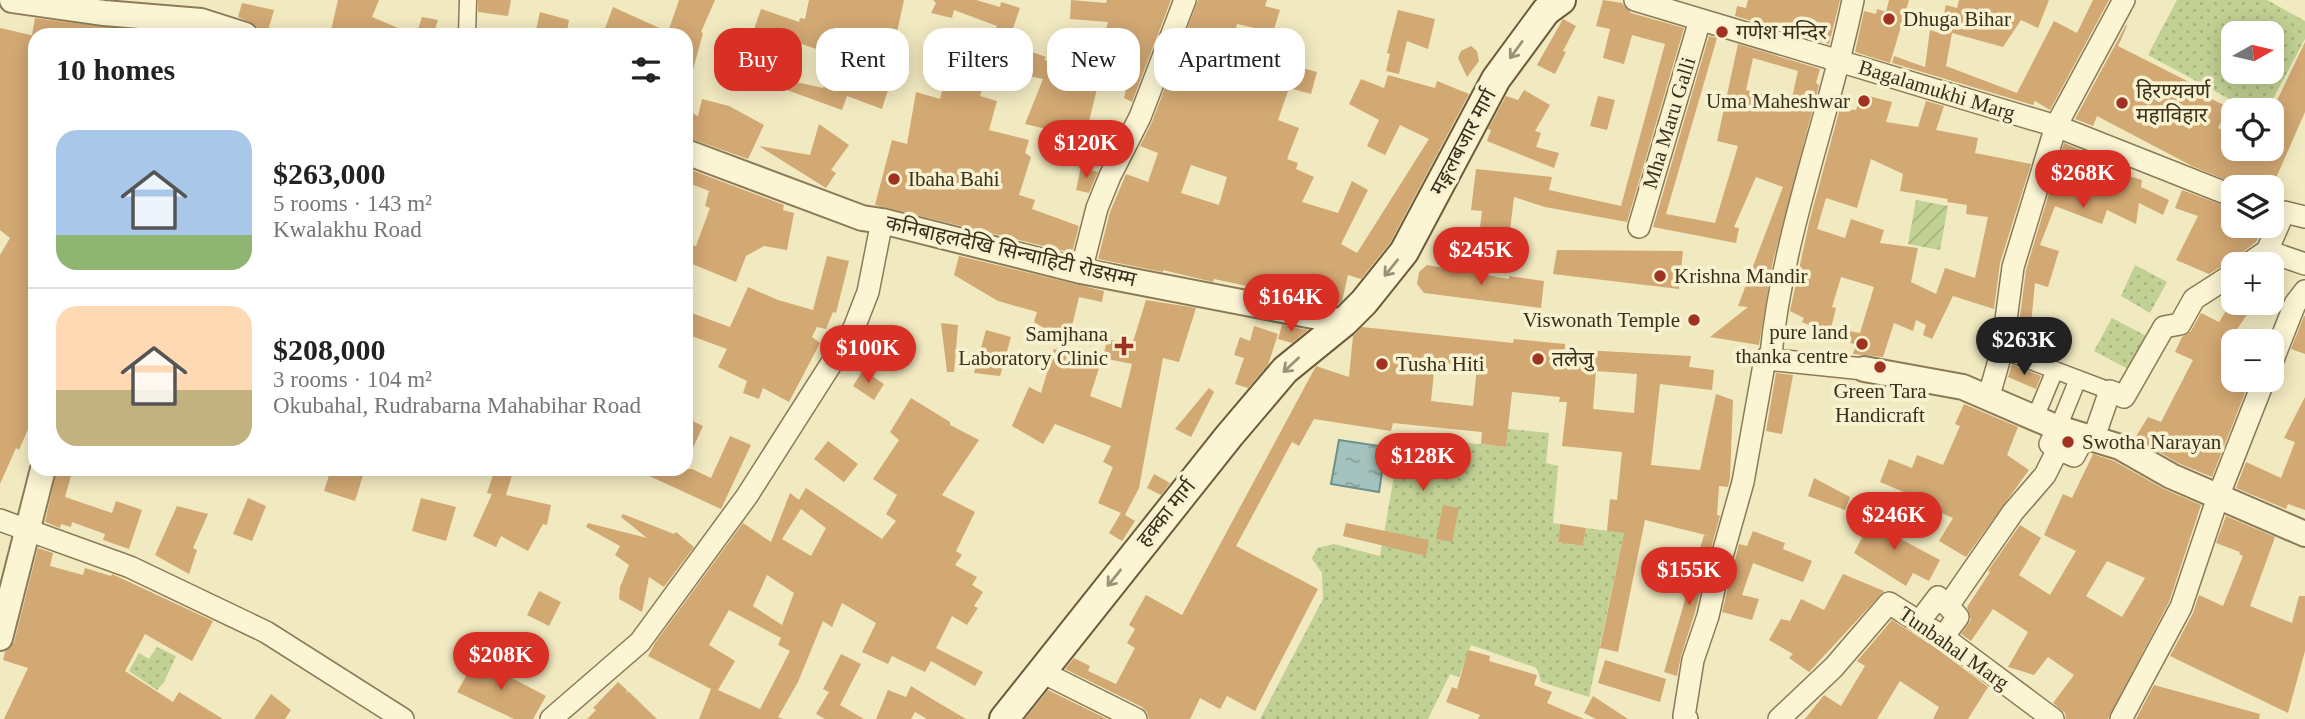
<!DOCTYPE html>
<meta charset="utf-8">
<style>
body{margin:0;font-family:"Times New Roman","Noto Sans Devanagari",serif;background:#f2f2f2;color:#222;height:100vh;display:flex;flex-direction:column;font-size:26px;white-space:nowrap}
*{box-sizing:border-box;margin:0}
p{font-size:23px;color:#767676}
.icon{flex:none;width:38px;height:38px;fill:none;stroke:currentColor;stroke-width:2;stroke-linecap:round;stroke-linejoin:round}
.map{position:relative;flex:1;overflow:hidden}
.details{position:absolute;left:28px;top:28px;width:665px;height:448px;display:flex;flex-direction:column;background:#fff;border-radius:21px;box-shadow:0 4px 18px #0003}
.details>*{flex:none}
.guide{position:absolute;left:714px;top:28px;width:665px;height:63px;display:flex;gap:14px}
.needle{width:46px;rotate:82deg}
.controls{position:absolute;left:2221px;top:21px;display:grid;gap:14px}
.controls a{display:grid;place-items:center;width:63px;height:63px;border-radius:14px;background:#fff;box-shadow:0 4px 18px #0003;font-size:35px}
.price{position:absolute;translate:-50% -60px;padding:0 16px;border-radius:24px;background:#d93025;color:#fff;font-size:23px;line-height:46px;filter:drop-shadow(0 2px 4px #0008)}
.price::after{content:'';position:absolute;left:50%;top:42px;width:21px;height:16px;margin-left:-10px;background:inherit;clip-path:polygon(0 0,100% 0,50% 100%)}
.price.selected{background:#222;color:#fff}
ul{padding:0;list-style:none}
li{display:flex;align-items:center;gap:21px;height:175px;padding:0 28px}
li+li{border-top:2px solid #e0e0e0}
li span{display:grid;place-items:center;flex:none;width:196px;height:140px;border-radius:21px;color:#555}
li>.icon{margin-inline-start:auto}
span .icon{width:84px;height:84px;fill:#fffc;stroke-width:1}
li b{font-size:30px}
h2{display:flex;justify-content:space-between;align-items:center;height:84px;padding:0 28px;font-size:30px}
.tag{padding:0 24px;border-radius:21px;background:#fff;box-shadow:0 4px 18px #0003;font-size:24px;line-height:63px}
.tag.selected{background:#d93025;color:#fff}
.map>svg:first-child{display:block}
</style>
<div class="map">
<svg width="2305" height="719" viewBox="0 0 2305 719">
<defs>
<pattern id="park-dots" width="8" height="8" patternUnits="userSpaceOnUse" patternTransform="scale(1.75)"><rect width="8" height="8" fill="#c1d093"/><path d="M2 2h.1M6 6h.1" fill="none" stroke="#a7b37e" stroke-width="1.8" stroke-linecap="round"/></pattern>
<pattern id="garden-furrows" width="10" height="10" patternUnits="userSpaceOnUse" patternTransform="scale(1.75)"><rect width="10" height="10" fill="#c1d093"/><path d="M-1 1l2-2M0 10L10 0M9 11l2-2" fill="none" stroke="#a7b37e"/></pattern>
<pattern id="water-ripples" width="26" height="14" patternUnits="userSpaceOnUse" patternTransform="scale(1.75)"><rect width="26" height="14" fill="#a4c3be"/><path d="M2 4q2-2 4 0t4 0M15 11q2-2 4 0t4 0" fill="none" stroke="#879f9a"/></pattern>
</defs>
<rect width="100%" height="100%" fill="#f1e9c0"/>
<path fill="url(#park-dots)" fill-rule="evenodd" d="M2177 0H2267L2305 21V39L2267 110H2250L2148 55ZM2233 33H2272V72H2233Z
M2135 265 2167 282 2150 313 2121 296Z
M2112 318 2148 337 2130 370 2094 351Z
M1508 429 1549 433 1546 463 1558 466 1553 523 1560 524 1558 542 1583 546 1586 528 1624 533 1589 697 1541 682 1537 668 1471 645 1459 677 1450 674 1428 719H1260L1323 599 1322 573 1312 559 1317 548 1334 544 1380 556 1401 436 1506 447Z
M157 647 176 656 164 682 157 690 129 671 139 653 149 659Z"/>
<path fill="url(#garden-furrows)" d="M1916 200 1948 206 1940 250 1908 244Z"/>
<path fill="url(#water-ripples)" stroke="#6a928d" stroke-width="2" d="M1448 248a17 17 0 1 1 34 0a17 17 0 1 1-34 0Z
M1339 440 1386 447 1379 492 1331 484Z"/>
<path fill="#d2a873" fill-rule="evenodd" d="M338 0H379L372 17 415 35H330Z
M478 0H511L508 16 478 12Z
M679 0H715L701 32 703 33 691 77H686V35H667Z
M809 0H904L897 32 877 86 888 90 882 109 847 96 842 110 784 89 787 80 823 88 836 57 834 55 790 40 780 72 755 65 737 56 744 42 749 44 761 9 799 22 800 18 805 19Z
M933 0H976L1000 7 1001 2 1020 8 1008 43 1046 57 1044 60 1083 70 1085 64 1102 68 1085 138 1025 124 1043 79 999 70 995 81 986 78 980 96 997 101 989 130 1029 140 1025 153 1031 157 1019 195 1035 200 1032 209 1079 226 1072 253 875 205 892 140 907 144 916 92 940 99 947 69 940 67 949 44 989 59 997 26 954 10 952 18 931 13 936 3Z
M1071 0 1106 3 1107 0H1171L1132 102 1124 98 1138 42 1104 36 1108 22 1070 19Z
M1198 0H1267L1265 6 1280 10 1273 32 1237 24 1231 48 1317 72 1311 94 1289 88 1278 120 1299 128 1287 159 1298 163 1296 169 1314 177 1302 202 1338 213 1352 181 1368 190 1341 244 1357 253 1429 139 1400 125 1385 155 1367 146 1379 120 1349 104 1361 79 1384 88 1388 75 1435 88 1437 81 1469 94 1390 243 1361 279 1348 275 1342 301 1337 305 1214 279 1213 282 1163 270V272L1098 259 1110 212 1126 174 1148 182 1158 153 1140 146 1152 122ZM1191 165 1227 177 1219 205 1181 193Z
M1603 0 1622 3 1631 13 1684 28 1627 222 1545 207 1514 197 1510 230 1480 227 1482 211 1471 210 1476 169 1552 177 1549 190 1621 206 1665 44 1632 35 1624 64 1603 58 1610 29 1596 26Z
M1748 0H1840L1829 44 1735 16 1737 6 1746 8Z
M1889 0H1909L1890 63 1855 52 1864 11 1876 14 1877 9 1886 12Z
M1959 0H2049L2038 28 2021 20 2003 47 1952 33 1946 66 2017 93 2054 21 2077 33 2093 0H2109L2050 110 2035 101 2033 105 1892 63 1894 56 1925 67 1930 30 1939 33 1946 5 1957 8Z
M242 3 274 10 267 34 260 32 255 25 238 17Z
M613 7 666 31V32L624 30 622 35H612L604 31Z
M1398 10 1435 19 1428 49 1407 41 1399 74 1386 71 1390 54 1387 53Z
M540 12 569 20 566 35H535Z
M422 17 438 20 433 35H428L418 29Z
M35 18 151 32V35H32Z
M1563 19 1576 26 1563 51 1566 52 1555 74 1537 65Z
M2126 25 2127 26 2118 46 2201 88 2199 93 2228 107 2218 128 2231 134 2224 149H2272V111L2305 42V112L2272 187H2243L2192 166 2097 116 2093 126 2075 119Z
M0 28 35 36V116L29 130 35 133V413L19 450 16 448 0 484V255L10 238 0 230Z
M1709 36 1717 38 1666 214 1715 223 1738 146 1717 141 1738 44 1820 69 1816 83 1819 85 1773 261 1759 345 1710 337 1748 307 1738 306 1783 187 1756 177 1734 227 1739 228 1736 243 1653 227ZM1753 58 1798 71 1791 102 1746 90Z
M1471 46 1477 51 1479 61 1467 77 1458 58 1461 51Z
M1524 90 1550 105 1535 131 1541 133 1536 147 1559 153 1554 168 1487 141 1491 130 1488 129 1506 96 1518 100Z
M1861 94 1892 102 1886 122 1918 127 1926 101 1944 106 1936 130 1978 138 1975 153 2031 164 2000 263 1994 309 1953 296 1932 339 1923 335 1926 325 1916 320 1913 331 1894 323 1883 357 1853 354 1856 345 1802 322 1804 318 1790 311 1809 223 1840 108 1856 110ZM1871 159 1903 174 1900 191 1948 199 1947 202 1967 205 1966 214 1988 217 1975 278 1945 268 1936 294 1911 282 1918 248 1880 243 1884 230 1851 219 1845 238 1817 229 1826 198 1857 208ZM1841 277 1874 287 1860 333 1831 328 1836 308 1832 307Z
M1598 96 1615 100 1607 130 1590 126Z
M702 99 729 106 764 125 748 159 686 137V110L698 116Z
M819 124 849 145 831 170 836 173 826 188 759 146 810 155Z
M2064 143 2083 151 2081 155 2107 166 2106 169 2142 180 2141 187 2169 200 2163 215 2139 203 2136 224 2107 210 2102 224 2055 206 2040 245 2059 251 2048 287 2035 283 2031 324H2019L2026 270Z
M1081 167 1098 172 1089 193 1076 190Z
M686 168 784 205 783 210 794 213 787 250 764 246 746 256 736 282 690 263 691 260 686 259V244L696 246 710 208 705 206 709 191 686 182Z
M2182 190 2233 209V226H2264L2256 242 2240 254 2235 261 2227 263 2209 274 2176 260 2198 216 2175 208Z
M1557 250 1683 251 1679 289 1553 274Z
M827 256 849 261 836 313 833 312 826 329 817 327 812 337 820 343 789 402 763 388 759 399 743 393 747 381 718 367 727 349 686 334V311L730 327 748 287 778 300 813 310Z
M959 256 1104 291 1102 302 1079 297 1068 342 1034 322 1037 312 998 301 954 275Z
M1427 265 1509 279V276L1544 281 1541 308 1424 293 1417 284 1419 272Z
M1146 300 1196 308 1179 362 1163 358 1139 488 1125 515 1135 521 1122 541 1109 533 1121 513 1098 503 1113 467 1103 462 1111 446 1055 424 1043 444 1012 426 1029 387 1041 393 1054 349 1101 362 1090 396 1121 408 1132 364 1103 358 1107 339 1132 345Z
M2231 303H2255L2233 335V380H2250L2212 477 2178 463 2135 438 2148 417 2161 422 2193 360 2175 352 2182 337 2191 331 2201 313 2219 322Z
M2304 316H2305V354L2291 349Z
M941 323 958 325 954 372H947Z
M1282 325 1308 330 1292 343 1278 339Z
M1254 326 1278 334 1268 365 1248 388 1235 384 1244 358 1234 355 1240 337 1250 341Z
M1362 327 1513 343 1514 339 1565 344V349L1691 356 1689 367 1714 370 1712 390 1660 384 1651 465 1700 470 1716 394 1733 400 1730 478 1728 487 1719 486 1717 515 1720 516 1714 537 1645 520 1618 652 1600 648 1624 533 1607 531 1610 499 1617 500 1622 452 1562 446 1567 402H1559L1560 397 1512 392 1506 447 1481 444 1482 432 1393 423 1391 431 1314 419 1299 446 1292 442 1236 546 1318 589 1255 711 1227 696 1220 709 1200 698 1190 719H1149L1147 712 1142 707 1065 669 1074 658 1090 666 1088 671 1116 684 1135 648 1127 643 1135 629 1129 625 1146 595 1182 615 1316 366 1349 377 1353 336ZM1435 362 1477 367 1473 406 1431 401ZM1596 371 1637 374 1634 413 1593 409Z
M986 330 1011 337 1000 376 974 373Z
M2012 365 2041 376 2036 389 2008 377Z
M863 370 884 384 874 400 853 386Z
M1776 373 1793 375 1782 434 1766 431Z
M1209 388 1214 392 1191 437 1175 429Z
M2305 397V510L2288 504 2286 509 2236 488 2246 462 2281 478 2295 442 2284 438Z
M911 398 950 422V425L979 440 942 495 975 512 956 551 962 555 955 565 977 577 972 585 983 592 974 606 978 608 967 625 952 616 936 648 983 672 975 686 931 661 925 672 892 656 888 664 862 652 876 623 842 603 832 627 823 621 798 682 778 717 783 719H699L711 689 648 656 655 643 743 523 771 542 790 493 799 500 806 488 882 539 896 521 886 514 897 495 873 479 899 440 890 432ZM801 509 826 528 811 556 782 539ZM767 575 794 593 782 625 753 606ZM729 610 781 638 778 645 790 651 760 709 718 690 735 661 709 645Z
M1964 404 2018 427 2007 455 2029 470 1966 557 1939 541 1953 518 1930 508 1932 504 1880 482 1889 459 1912 468 1917 455 1943 465 1960 426 1955 424Z
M686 418 703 426 686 463Z
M730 436 751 445 721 509 634 469H692L711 478Z
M828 441 858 464 844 482 814 459Z
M2093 454 2114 461 2164 489 2201 505 2169 602 2108 719H2066L2065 713 2053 703 2074 675 2048 657 2034 675 2008 667 2028 632 1993 609 1971 641 1961 634 1971 620 1967 607 1990 572 1988 571 2020 525 2041 538 2019 575 2050 595 2076 551 2044 535 2063 494 2072 498ZM2107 561 2145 578 2122 617 2086 596Z
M57 469H73L65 497 112 513 116 501 142 510 129 549 103 540 105 534 72 522 71 527 61 524 60 528 45 522Z
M331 469H365L355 501 324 491Z
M495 469H514L506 495 551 505 547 525 543 524 528 551 501 536 496 547 473 536 492 494 487 493Z
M1154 474 1170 483 1161 495 1147 488Z
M1814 478 1850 497 1845 510 1808 496Z
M248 498 266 506 252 541 233 534Z
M421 498 456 507 446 541 412 531Z
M1443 505 1459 508 1452 542 1436 539Z
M177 506 208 514 193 548 197 550 189 574 155 555Z
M1876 511 1901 524 1895 536 1940 560 1929 581 1913 573 1906 586 1854 553Z
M623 514 674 534 676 532 694 547 664 587 649 577 642 612 619 599 620 587 629 565 615 555 620 546 586 527 588 523 647 538 621 517Z
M2226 516 2275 537 2250 606 2292 623 2299 596H2305V651L2288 713 2170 656 2193 613 2199 595 2223 606 2243 556 2239 554 2240 552 2216 543Z
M1346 523 1429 540 1426 556 1343 536Z
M1560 524 1586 528 1583 546 1558 542Z
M1753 531 1785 543 1783 549 1812 561 1803 582 1753 563 1742 595 1759 599 1752 620 1722 612 1739 544 1747 546Z
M1704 535 1714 537 1695 612 1681 656 1677 676 1664 672Z
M38 548 53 553 50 566 83 575 85 568 111 576 112 574 213 621 192 661 145 634 125 671 173 702 179 692 223 719H4L28 668 3 660 5 652 14 642Z
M1843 574 1884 591 1809 672 1789 658 1793 654 1769 640 1781 619 1790 621 1801 599 1824 610Z
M539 591 561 602 549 626 527 615Z
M1892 620 1936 648 1988 687 1968 719H1933L1939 707 1900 681 1877 719H1805L1824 695 1841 706 1865 666 1857 661Z
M1468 650 1490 656 1489 661 1537 675 1534 685 1552 692 1547 703 1584 719H1478L1480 715 1446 702 1452 687 1457 689Z
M841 654 861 664 840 705 864 719H825L816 714 829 692 823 689Z
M476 659 546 696 533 719H514L457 692Z
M1605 660 1666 679 1660 702 1598 683Z
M618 682 627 690 626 695 628 691 657 719H587L596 710 593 708Z
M2154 685 2260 714 2259 719H2136Z
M911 686 932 699 966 719H927L915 712 911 719H876L888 690 906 697Z
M1048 690 1107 719H1025Z
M271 694 291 710 285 719H254Z
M1593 696 1628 719H1596L1584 713Z"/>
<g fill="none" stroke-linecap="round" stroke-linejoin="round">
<defs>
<path id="pedestrian" d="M467 35 468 0
M2002 350 2110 391
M2035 418 2055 370
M2058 428 2078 379"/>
<path id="minor" d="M1635 0 2056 126 2233 196
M1639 227 1700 20
M2267 251 2305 264
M2248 264 2267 251 2284 212 2305 217
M1081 271 1097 208 1110 176 1140 117 1185 0
M1765 359 1771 354C1783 233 1829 118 1853 0
M1765 359 1864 369
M2272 362 2295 304 2305 291
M1988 399 2002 350 2013 267 2056 126 2124 0
M2093 440 2110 391 2124 397 2164 327 2180 324 2194 299 2233 274
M2058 449 2074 456 2084 437
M0 520 130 567 266 632 403 719
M1919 622 1938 597 1948 606
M1943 637 1958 617 1948 606 2013 512 2045 475 2058 449 2050 444 2058 428
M1040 671 1136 719
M551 719 640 642 747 496 854 328 868 292 882 221
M1687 719 1684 716 1693 660 1708 616 1719 567 1743 482 1765 359
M1779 719 1834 667 1889 603 1943 637 2053 719
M2121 719 2181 607 2218 497 2264 380"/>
<path id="tertiary" d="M12 0 104 13 201 21 245 35
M686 152 862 218 882 221 1081 271 1344 322
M1864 369 1963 387 2058 428 2120 447 2171 476 2305 534
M0 638 43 469"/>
<path id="secondary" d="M1004 719 1229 436 1285 370 1344 322 1364 302 1404 252 1496 79 1546 11 1561 0"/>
</defs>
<use href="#pedestrian" stroke="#8c7a57" stroke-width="19"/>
<use href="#minor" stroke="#8c7a57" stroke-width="24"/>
<use href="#tertiary" stroke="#8c7a57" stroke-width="28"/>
<use href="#secondary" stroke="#6e5b3a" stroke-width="32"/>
<use href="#pedestrian" stroke="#fbf5d4" stroke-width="16"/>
<use href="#minor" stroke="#fbf5d4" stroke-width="21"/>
<use href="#tertiary" stroke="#fbf5d4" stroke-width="24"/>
<use href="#secondary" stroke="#fbf5d4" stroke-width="28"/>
</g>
<defs><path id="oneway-shaft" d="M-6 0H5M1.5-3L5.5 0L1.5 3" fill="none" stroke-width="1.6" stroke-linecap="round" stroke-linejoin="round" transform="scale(1.75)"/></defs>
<g stroke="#9a9278">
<use href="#oneway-shaft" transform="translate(1516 50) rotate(126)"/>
<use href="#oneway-shaft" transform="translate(1391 268) rotate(129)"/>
<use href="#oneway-shaft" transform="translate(1291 365) rotate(137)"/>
<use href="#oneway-shaft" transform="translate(1114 578) rotate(129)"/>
</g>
<g fill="#a03222" stroke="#f8f2d1" stroke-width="2.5">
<circle cx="1889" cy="19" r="7"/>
<circle cx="1722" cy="32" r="7"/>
<circle cx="1864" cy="101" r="7"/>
<circle cx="2122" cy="103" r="7"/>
<circle cx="894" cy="179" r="7"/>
<circle cx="1660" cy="276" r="7"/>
<circle cx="1694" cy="320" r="7"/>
<circle cx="1862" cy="344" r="7"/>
<path d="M1120.5 335.5h7v7h7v7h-7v7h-7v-7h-7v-7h7z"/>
<circle cx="1538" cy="359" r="7"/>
<circle cx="1382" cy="364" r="7"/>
<circle cx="1880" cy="367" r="7"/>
<circle cx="2068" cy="442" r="7"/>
</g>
<g text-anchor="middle" stroke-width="7" stroke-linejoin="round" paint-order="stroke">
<g font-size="21" fill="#3a2f1c" stroke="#f8f2d1" text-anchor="start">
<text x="1903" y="26">Dhuga Bihar</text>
<text x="1736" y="39">गणेश मन्दिर</text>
<text x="2136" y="98">हिरण्यवर्ण<tspan x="2136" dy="24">महाविहार</tspan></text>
<text x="1850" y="108" text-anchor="end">Uma Maheshwar</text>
<text x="908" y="186">Ibaha Bahi</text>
<text x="1674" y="283">Krishna Mandir</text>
<text x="1680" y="327" text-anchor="end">Viswonath Temple</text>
<text x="1848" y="339" text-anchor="end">pure land<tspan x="1848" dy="24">thanka centre</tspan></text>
<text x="1108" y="341" text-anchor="end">Samjhana<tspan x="1108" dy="24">Laboratory Clinic</tspan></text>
<text x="1552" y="366">तलेजु</text>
<text x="1396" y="371">Tusha Hiti</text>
<text x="1880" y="398" text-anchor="middle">Green Tara<tspan x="1880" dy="24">Handicraft</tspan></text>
<text x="2082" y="449">Swotha Narayan</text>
</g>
<g font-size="21" fill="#3a2f1c" stroke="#f8f2d1">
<text transform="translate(1937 90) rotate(17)" y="7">Bagalamukhi Marg</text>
<text transform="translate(1669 123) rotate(-73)" y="7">Mha Maru Galli</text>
<text transform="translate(1463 142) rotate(-62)" y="7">मङ्गलबजार मार्ग</text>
<text transform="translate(1011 251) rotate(13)" y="7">कनिबाहलदेखि सिन्चाहिटी रोडसम्म</text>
<text transform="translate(1166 513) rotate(-51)" y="7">हक्का मार्ग</text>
<text transform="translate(1954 648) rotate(35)" y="7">Tunbahal Marg</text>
</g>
</g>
</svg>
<div class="controls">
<a><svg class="needle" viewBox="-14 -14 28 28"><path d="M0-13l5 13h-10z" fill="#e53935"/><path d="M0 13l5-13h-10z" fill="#767676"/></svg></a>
<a><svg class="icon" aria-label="locate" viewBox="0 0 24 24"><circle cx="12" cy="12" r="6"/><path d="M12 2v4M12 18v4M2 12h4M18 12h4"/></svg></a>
<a><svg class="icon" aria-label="layers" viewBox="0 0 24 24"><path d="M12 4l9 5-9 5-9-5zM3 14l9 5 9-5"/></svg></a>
<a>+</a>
<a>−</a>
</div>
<b class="price" style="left:1086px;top:180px">$120K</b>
<b class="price" style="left:2083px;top:210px">$268K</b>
<b class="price" style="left:1481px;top:287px">$245K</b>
<b class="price" style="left:1291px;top:334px">$164K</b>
<b class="price selected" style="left:2024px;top:377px">$263K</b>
<b class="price" style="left:868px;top:385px">$100K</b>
<b class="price" style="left:1423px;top:493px">$128K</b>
<b class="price" style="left:1894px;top:552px">$246K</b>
<b class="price" style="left:1689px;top:607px">$155K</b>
<b class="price" style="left:501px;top:692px">$208K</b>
<div class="guide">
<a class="tag selected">Buy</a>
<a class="tag">Rent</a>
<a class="tag">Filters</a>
<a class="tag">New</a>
<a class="tag">Apartment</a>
</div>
<section class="details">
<h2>10 homes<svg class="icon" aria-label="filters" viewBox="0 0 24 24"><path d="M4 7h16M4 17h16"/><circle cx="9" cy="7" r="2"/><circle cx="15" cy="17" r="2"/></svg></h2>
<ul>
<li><span style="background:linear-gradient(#a9c7e8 75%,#8fb573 0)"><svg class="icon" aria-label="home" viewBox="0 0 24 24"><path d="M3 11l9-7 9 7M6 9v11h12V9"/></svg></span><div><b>$263,000</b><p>5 rooms · 143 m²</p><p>Kwalakhu Road</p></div></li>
<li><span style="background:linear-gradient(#ffd9b3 60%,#c2b280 0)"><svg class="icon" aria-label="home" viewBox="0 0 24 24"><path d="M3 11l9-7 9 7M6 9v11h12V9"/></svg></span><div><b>$208,000</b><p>3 rooms · 104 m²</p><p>Okubahal, Rudrabarna Mahabihar Road</p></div></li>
</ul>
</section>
</div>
